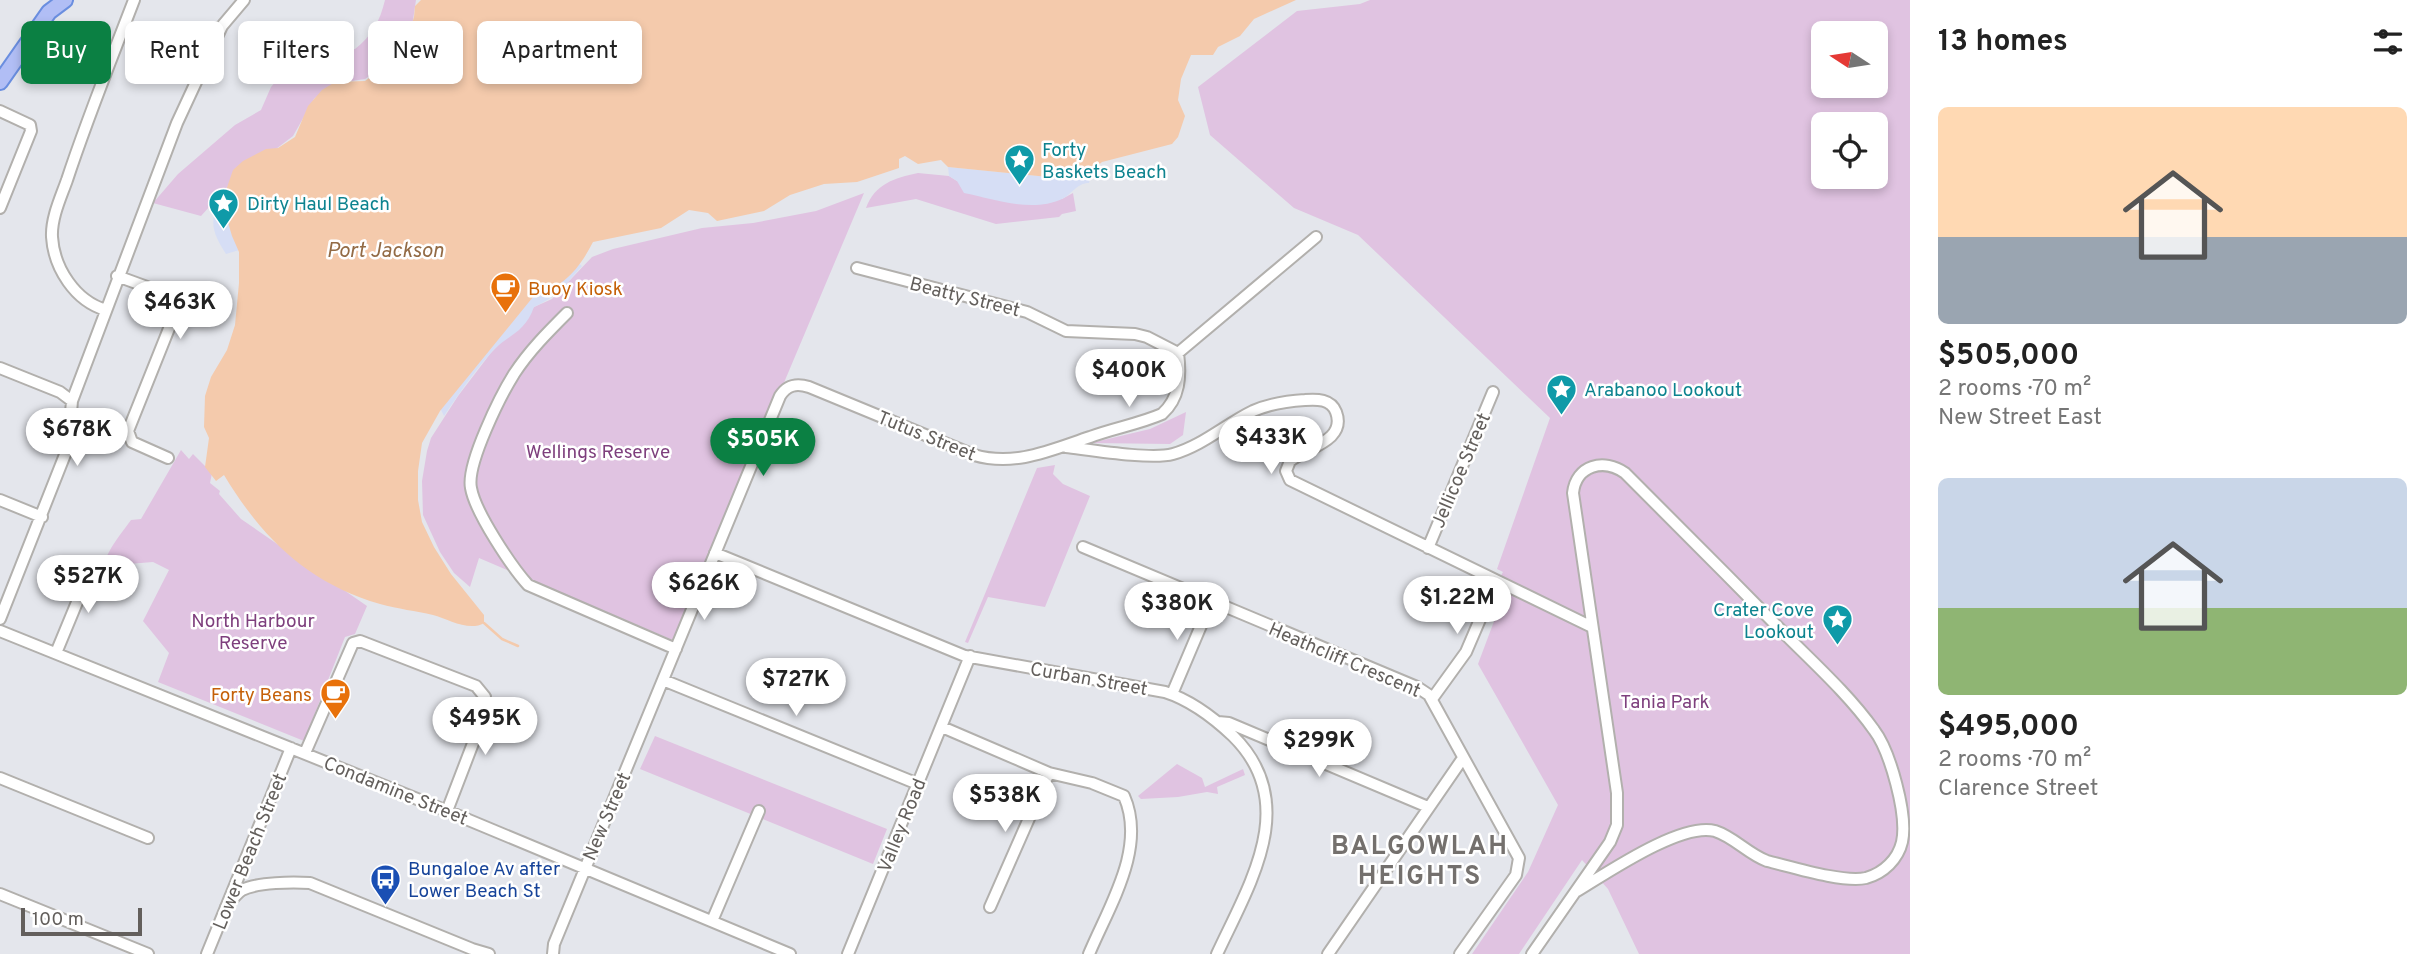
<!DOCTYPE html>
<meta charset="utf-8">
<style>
body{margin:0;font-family:Overpass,sans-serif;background:#f6f6f6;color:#222;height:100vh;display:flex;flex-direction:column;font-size:26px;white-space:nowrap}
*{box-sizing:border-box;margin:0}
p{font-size:23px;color:#767676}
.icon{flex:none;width:38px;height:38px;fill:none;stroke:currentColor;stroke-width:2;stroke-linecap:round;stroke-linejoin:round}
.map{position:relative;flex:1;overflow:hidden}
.details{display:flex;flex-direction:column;background:#fff;width:525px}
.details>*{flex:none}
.hud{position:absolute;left:21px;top:21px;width:665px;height:63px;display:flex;gap:14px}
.needle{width:46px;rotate:282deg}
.controls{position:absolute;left:1811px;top:21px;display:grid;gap:14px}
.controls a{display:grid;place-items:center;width:77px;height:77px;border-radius:10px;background:#fff;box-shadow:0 4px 10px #0003;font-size:35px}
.scale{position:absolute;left:21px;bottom:18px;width:121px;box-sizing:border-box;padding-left:7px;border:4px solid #635f5c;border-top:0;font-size:19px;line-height:24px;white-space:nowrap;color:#635f5c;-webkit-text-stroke:5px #fff;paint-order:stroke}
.price{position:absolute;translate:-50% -60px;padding:0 16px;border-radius:24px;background:#fff;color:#222;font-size:23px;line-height:46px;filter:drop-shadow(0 2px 4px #0008)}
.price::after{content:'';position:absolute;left:50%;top:42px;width:21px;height:16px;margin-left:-10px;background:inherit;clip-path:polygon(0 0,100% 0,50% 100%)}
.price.current{background:#0b8043;color:#fff}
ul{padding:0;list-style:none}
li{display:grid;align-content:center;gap:14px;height:371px;padding:0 28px}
li span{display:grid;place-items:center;height:217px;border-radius:10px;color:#555}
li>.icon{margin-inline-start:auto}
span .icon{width:126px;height:126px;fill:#fffc;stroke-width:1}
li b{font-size:30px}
h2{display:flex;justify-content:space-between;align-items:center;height:84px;padding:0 28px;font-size:30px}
.chip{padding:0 24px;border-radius:10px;background:#fff;box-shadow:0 4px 10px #0003;font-size:24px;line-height:63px}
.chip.current{background:#0b8043;color:#fff}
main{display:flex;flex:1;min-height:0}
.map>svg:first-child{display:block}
</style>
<main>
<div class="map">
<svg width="1910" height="954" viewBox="0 0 1910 954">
<rect width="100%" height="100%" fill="#e4e6ec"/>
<path fill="#e0c3e1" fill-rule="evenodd" d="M385 0H416L410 40 392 60 365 79 332 84 314 99 293 136 229 185 201 216 153 203 178 174 235 125 261 110 271 87 303 49 317 46 355 49C372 36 380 21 385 0Z
M1370 0H1910V954H1639L1608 889 1582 860 1519 954H1472L1528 872 1558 805 1478 664 1508 584 1499 579 1503 572 1497 569 1550 418 1358 235 1294 208 1210 135 1198 87 1297 11 1360 4ZM1824 33H1876V86H1824ZM1824 124H1876V177H1824Z
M918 173 949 176 957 181 1062 199 1073 193 1076 211 1062 214 1059 217 996 224 916 199 866 208C875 184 894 178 918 173Z
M864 193 675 641 479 558 470 587 454 573 440 552 423 515 422 481 427 451 431 438 458 396 490 354 534 307 552 299 592 257 613 249 702 228 753 223 816 211Z
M1186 412 1183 435 1170 444 1091 443 1150 429Z
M181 450 189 459 193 454 212 473 210 483 220 491 219 494 241 519 367 606 355 634 345 637 304 741 158 682 169 653 143 621 169 570 153 562 128 564 112 589 100 586C101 557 115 542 131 520L141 519Z
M1055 465 1053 474 1063 484 1090 496 1045 607 988 597 968 643 965 642 1037 468Z
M655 736 887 829 873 864 640 769Z
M1177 764 1202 778 1205 787 1243 769 1245 775 1217 787 1218 794 1207 792 1178 797 1141 799 1138 796Z"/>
<path fill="#d6def5" d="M948 167 1068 179 1083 177 1092 170 1089 183C1077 183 1072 194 1062 199 1032 213 994 199 964 193L957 181 949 176Z
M219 205 225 209 239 250 226 254C216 238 207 223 219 205Z
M577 262 582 266C566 284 557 297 534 307 524 335 507 334 490 354 473 373 458 395 444 416L440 408 495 326Z"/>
<path fill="#f4caac" d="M421 0H1296L1254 19 1240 36 1218 47 1213 55H1191L1181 79 1178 100 1185 116 1178 137 1172 144 1102 162 1084 177 1068 179 948 167 941 160 918 164 905 156 899 159V168L857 182 824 184 790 195 764 211 717 221 708 213 689 210 661 228 593 242C578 271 564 286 533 297L440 411 422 443 418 471V500L422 522 434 547 451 574 484 615V623C469 632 448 619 433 615 416 611 398 609 380 604 308 583 262 538 224 475L216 481 205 467 209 438 204 427 205 396 211 377 227 350 235 325 239 283V252L232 236 222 202 233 170 243 161 266 149 278 148 295 137 308 106 322 90 335 82 365 81 391 62 406 43 414 17 415 6Z"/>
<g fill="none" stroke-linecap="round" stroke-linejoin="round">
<path stroke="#f4caac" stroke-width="2.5" d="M484 623 502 639 518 646"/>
<defs>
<path id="minor" d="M0 111 30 125 31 131 0 208
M857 268 1027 312 1066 331 1135 334 1147 337 1178 353 1316 237
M117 276 169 295 176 300 178 306 128 431 132 442 168 458
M106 310C75 301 54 268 52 237 51 218 61 197 67 180 87 119 111 60 134 0
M567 313C548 332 529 351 514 374 501 395 466 464 471 488 475 512 511 566 528 585L676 649
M0 368 60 392 72 401
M70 424 82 423 112 435
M1066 447C1091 450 1151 460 1173 454 1202 446 1226 424 1253 411 1269 404 1287 401 1305 400 1317 399 1331 399 1336 412 1347 441 1306 448 1290 461L1286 471 1290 480 1592 627
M0 500 42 517
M1083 547 1417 687 1429 695 1519 858 1516 875 1460 954
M1428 548 1493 392
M715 553 965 656 1165 692C1190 700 1214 718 1233 736 1301 803 1250 883 1217 954
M0 619 68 447 72 401 177 123 222 26 244 0
M0 631 447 811 790 954
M56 653 92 566
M663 680 918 784
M1172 694 1211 602
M1432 699 1466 652 1496 582
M1218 722 1229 723 1428 807
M942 727 1049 773 1092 783 1124 796C1147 848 1109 906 1089 954
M305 753 353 643 360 641 476 686 485 697V712L447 811
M0 778 148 838
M0 894 148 954
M226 907C231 901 236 894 242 890 258 882 293 882 310 883L472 949 489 954
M990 907 1049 773
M712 921 759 811
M207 954 291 748
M553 954 554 944 780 396C787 385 796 383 809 387L974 455C1015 467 1051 450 1090 437 1114 428 1139 424 1162 414 1180 398 1181 376 1178 353
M848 954 970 656
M1328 954 1463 758
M1532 954 1610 842 1617 825V793L1573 493C1576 465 1604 458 1625 473 1676 524 1726 574 1776 625 1808 658 1847 692 1874 730 1890 751 1908 815 1902 842 1898 859 1884 873 1866 878 1843 883 1792 867 1767 861 1748 854 1734 837 1715 831 1681 822 1607 873 1577 891"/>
<path id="major" d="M0 82 49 12 65 0"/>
</defs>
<use href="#minor" stroke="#b2b0ad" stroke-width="14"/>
<use href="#major" stroke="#6a8edf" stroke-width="18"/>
<use href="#minor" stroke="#fff" stroke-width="10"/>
<use href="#major" stroke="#b1bef5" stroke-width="14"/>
</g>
<defs>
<symbol id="sight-pin" viewBox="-11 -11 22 30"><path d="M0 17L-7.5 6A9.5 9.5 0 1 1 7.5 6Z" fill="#0f9aa8" stroke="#fff"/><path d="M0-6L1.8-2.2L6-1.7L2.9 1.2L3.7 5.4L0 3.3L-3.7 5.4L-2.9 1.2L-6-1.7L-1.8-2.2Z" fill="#fff"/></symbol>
<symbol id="cafe-pin" viewBox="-11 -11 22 30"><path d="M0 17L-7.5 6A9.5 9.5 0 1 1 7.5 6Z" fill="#e8710a" stroke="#fff"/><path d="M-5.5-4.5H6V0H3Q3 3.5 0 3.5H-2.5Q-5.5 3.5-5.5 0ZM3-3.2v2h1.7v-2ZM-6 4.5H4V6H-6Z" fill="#fff"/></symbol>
<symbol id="bus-pin" viewBox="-11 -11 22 30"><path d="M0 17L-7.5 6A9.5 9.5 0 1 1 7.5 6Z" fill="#1a4fb4" stroke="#fff"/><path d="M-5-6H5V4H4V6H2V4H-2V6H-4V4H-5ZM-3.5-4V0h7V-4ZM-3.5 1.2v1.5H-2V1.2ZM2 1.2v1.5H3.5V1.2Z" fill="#fff"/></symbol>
</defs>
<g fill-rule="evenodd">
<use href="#sight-pin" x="1002" y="142" width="35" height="47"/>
<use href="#sight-pin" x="206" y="186" width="35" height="47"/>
<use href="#cafe-pin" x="488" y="270" width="35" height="47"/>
<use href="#sight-pin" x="1544" y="372" width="35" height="47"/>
<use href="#sight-pin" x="1820" y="602" width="35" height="47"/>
<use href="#cafe-pin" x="318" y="676" width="35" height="47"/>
<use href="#bus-pin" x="368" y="862" width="35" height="47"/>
</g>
<g text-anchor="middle" stroke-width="5" stroke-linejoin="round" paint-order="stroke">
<g font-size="19" fill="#0d838f" stroke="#fff" text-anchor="start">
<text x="1042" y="156">Forty<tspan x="1042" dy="22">Baskets Beach</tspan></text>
<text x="247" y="210">Dirty Haul Beach</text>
<text x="1584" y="396">Arabanoo Lookout</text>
<text x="1814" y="616" text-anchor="end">Crater Cove<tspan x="1814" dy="22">Lookout</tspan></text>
</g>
<g font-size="19" fill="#c56008" stroke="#fff" text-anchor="start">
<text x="528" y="295">Buoy Kiosk</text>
<text x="312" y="701" text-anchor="end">Forty Beans</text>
</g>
<g font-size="19" fill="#635f5c" stroke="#fff">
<text transform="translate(965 296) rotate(14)" y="7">Beatty Street</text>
<text transform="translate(927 435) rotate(22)" y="7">Tutus Street</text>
<text transform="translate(1460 470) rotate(-67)" y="7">Jellicoe Street</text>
<text transform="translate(1345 659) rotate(23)" y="7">Heathcliff Crescent</text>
<text transform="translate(1089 678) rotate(10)" y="7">Curban Street</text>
<text transform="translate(396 790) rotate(22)" y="7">Condamine Street</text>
<text transform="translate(606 816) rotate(-67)" y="7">New Street</text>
<text transform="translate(901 825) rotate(-68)" y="7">Valley Road</text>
<text transform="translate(249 851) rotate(-68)" y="7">Lower Beach Street</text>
</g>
<g font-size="19" fill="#7e3f7d" stroke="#fff">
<text x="598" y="458">Wellings Reserve</text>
<text x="253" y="627">North Harbour<tspan x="253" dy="22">Reserve</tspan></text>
<text x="1665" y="708">Tania Park</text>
</g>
<g font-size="19" fill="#164399" stroke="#fff" text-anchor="start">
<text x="408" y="875">Bungaloe Av after<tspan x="408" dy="22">Lower Beach St</tspan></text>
</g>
<g font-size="21" font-style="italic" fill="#936b45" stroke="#fff">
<text x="385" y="257">Port Jackson</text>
</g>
<g font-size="26" font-weight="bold" letter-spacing="2" fill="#74706d" stroke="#fff">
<text x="1420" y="854">BALGOWLAH<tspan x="1420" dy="30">HEIGHTS</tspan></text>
</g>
</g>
</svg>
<div class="controls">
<a><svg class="needle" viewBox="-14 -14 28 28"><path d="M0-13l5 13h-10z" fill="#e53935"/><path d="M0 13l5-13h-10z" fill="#767676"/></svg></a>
<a><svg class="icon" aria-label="locate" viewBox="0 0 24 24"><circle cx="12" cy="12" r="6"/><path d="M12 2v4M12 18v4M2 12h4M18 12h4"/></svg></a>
</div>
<div class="scale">100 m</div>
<b class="price" style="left:180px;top:341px">$463K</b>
<b class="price" style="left:1129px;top:409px">$400K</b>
<b class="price" style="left:77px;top:468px">$678K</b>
<b class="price" style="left:1271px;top:476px">$433K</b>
<b class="price current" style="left:763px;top:478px">$505K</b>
<b class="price" style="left:88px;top:615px">$527K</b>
<b class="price" style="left:704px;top:622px">$626K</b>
<b class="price" style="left:1457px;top:636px">$1.22M</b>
<b class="price" style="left:1177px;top:642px">$380K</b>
<b class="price" style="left:796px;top:718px">$727K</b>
<b class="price" style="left:485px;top:757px">$495K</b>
<b class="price" style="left:1319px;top:779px">$299K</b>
<b class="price" style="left:1005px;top:834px">$538K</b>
<div class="hud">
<a class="chip current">Buy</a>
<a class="chip">Rent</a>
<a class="chip">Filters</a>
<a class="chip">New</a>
<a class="chip">Apartment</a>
</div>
</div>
<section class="details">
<h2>13 homes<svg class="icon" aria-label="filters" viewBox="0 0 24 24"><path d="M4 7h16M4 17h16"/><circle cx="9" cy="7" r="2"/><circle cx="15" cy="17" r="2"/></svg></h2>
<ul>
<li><span style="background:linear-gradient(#ffd9b3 60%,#9aa5b1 0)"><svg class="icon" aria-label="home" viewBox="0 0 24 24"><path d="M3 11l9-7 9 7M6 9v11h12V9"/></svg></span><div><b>$505,000</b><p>2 rooms · 70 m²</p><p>New Street East</p></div></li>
<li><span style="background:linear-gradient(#c9d6e8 60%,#8fb573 0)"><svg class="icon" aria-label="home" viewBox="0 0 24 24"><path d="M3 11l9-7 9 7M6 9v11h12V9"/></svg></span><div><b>$495,000</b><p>2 rooms · 70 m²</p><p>Clarence Street</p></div></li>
</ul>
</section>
</main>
